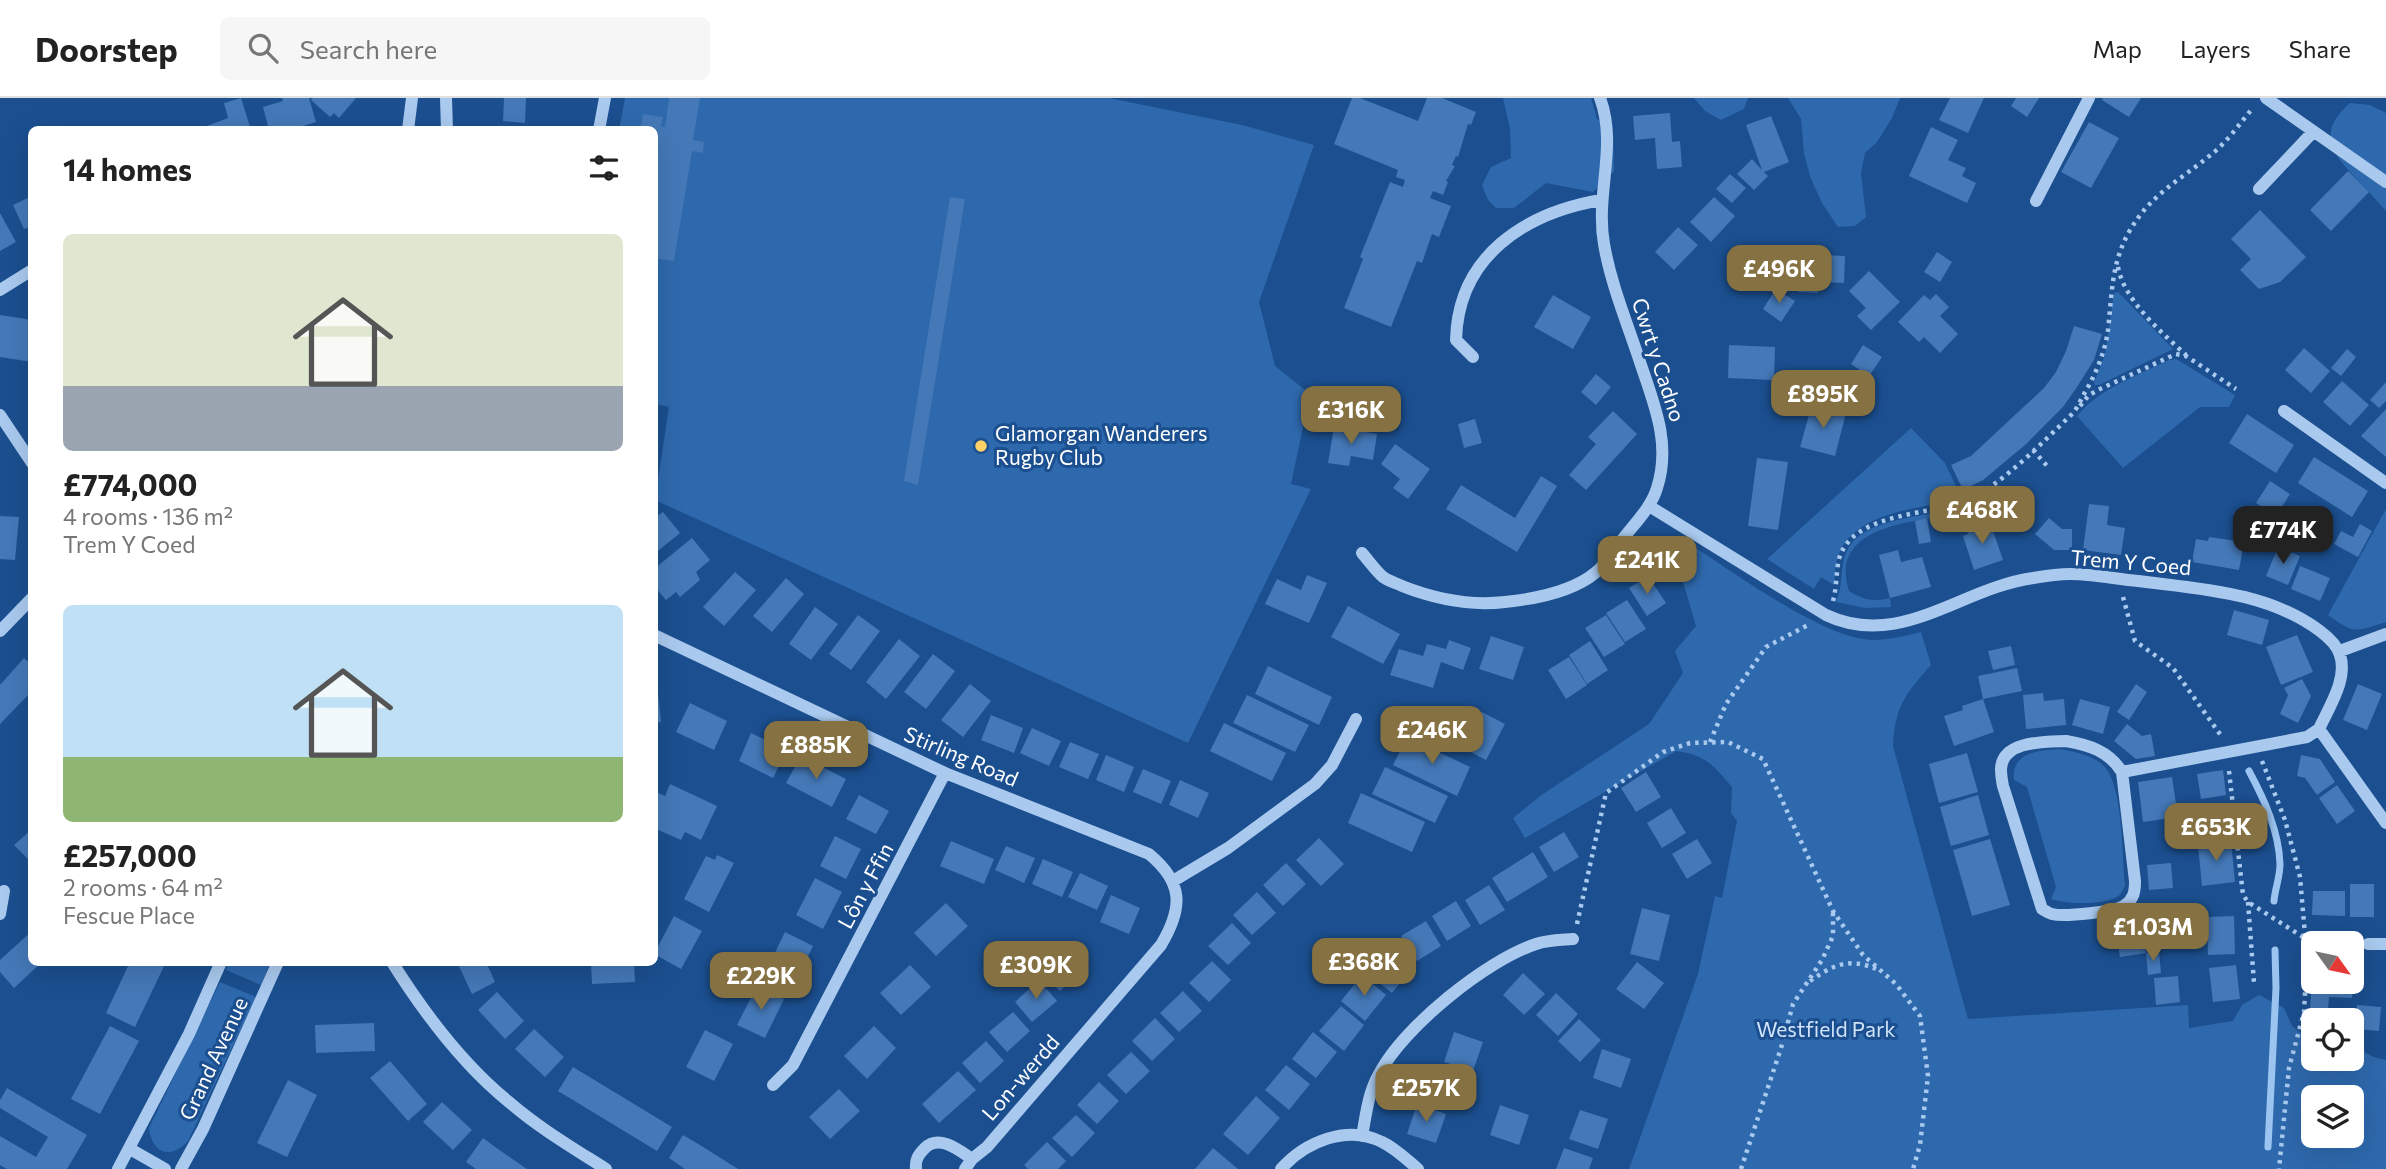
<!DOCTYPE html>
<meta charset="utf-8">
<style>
body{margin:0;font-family:Commissioner,sans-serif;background:#f6f6f6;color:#222;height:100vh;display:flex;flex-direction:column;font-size:26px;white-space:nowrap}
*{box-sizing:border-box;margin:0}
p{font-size:23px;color:#767676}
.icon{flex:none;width:38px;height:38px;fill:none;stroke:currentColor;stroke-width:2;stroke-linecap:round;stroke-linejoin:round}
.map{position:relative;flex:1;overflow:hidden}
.details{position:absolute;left:28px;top:28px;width:630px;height:840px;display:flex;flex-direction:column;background:#fff;border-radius:10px;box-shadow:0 7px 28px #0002}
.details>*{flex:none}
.needle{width:46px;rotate:123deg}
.tools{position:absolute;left:2301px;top:833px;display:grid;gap:14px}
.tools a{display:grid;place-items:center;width:63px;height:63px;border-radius:10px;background:#fff;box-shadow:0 7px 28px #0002;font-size:35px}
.price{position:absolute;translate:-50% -60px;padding:0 16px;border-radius:14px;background:#857141;color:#fff;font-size:23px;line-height:46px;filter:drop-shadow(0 2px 4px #0008)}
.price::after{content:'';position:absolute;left:50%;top:42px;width:21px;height:16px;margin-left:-10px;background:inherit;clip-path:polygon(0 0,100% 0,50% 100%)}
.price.current{background:#222;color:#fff}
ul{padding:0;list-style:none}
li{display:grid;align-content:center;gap:14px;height:371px;padding:0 35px}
li span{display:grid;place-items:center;height:217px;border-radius:10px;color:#555}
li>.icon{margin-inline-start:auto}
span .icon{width:126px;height:126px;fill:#fffc;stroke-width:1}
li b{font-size:30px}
h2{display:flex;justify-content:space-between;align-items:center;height:84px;padding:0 35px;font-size:30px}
header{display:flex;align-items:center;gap:42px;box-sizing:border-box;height:98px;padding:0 35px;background:#fff;border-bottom:2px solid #e0e0e0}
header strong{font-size:33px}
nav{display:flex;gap:38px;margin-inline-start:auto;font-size:24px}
.search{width:490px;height:63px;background:#f6f6f6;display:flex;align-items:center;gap:18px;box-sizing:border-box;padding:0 24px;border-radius:10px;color:#767676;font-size:26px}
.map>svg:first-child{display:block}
</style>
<header>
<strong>Doorstep</strong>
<div class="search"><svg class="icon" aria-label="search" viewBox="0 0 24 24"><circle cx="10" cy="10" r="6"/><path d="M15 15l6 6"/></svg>Search here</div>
<nav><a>Map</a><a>Layers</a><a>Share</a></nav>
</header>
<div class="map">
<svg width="2386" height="1071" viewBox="0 0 2386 1071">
<rect width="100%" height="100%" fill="#1b4f8f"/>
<path fill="#2e69ad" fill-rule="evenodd" d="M625 0H1109L1242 27 1314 47 1259 204 1275 268 1310 296 1291 386 1311 391 1188 645 655 402 669 309 655 306 654 32H619Z
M1503 0H1591L1597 21 1613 32 1614 73 1593 94 1546 85 1514 110H1496L1488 102 1482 87 1491 69 1511 60 1510 31Z
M1694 0H1748L1744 11 1721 22 1705 13Z
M1788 0H1900L1892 20 1877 44 1865 55 1861 75 1866 119 1855 128 1838 129 1822 105 1811 81 1804 56 1801 21Z
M2350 5 2370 7 2386 15V113C2379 106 2374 99 2367 92 2340 63 2310 39 2350 5Z
M2118 194 2173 251 2099 287H2095L2094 285 2105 257 2114 195Z
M2176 261 2235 297 2229 309H2200L2123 370 2077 318C2100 290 2137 278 2169 262Z
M1911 330 1945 365 1962 401C1924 410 1864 412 1842 449 1835 461 1835 474 1834 487L1821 479 1814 491 1767 461Z
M1982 399 1984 407C1975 409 1967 413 1958 415 1915 425 1828 426 1849 493 1864 502 1873 504 1890 500L1891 509 1865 510 1836 504C1844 486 1839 466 1848 451 1862 423 1914 420 1941 413 1955 410 1968 405 1982 399Z
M2386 411V524C2355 534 2354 536 2328 517Z
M1682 441C1727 469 1822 541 1872 542 1889 542 1905 538 1921 534L1931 567C1905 596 1895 609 1893 648L1968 921 2188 907 2189 930 2233 923 2242 907 2259 897 2284 910 2292 928 2306 939 2313 935 2314 961H2352V948L2374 959 2386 962V1071H1629L1698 876 1715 798 1722 800 1737 723 1731 715 1732 689C1713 667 1706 657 1676 653L1525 740 1513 720 1540 698 1649 626 1683 575 1675 553 1696 528 1683 484 1667 459ZM2314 999H2352V1038H2314Z
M2060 651C2076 654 2093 657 2105 669 2123 690 2122 758 2125 787 2123 792 2121 798 2115 800 2101 807 2065 806 2051 801L2056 789 2027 689 2014 682C2011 653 2039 653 2060 651Z
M228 865V864L270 865 261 887 226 872Z
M220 884 256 899 188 1043C171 1062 152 1056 149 1030Z"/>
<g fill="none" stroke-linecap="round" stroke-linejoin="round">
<path stroke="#9cc4f0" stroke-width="7" d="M2249 673C2264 701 2279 733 2280 766 2280 779 2275 791 2274 803
M2268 1049 2276 890 2275 852"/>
</g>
<path fill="#4478b7" d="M241 0 251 32H196L228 20 224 5Z
M282 0H309L316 24 290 32H269L263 9 283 3Z
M313 0H356L339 20 334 15 330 19 311 2Z
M504 0H526L525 25 503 23Z
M669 0H700L693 42 704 44 703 55 692 53 674 163 654 160V32H640L643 16 663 19 661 28 665 29Z
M1352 0H1360L1418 23 1427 0H1442L1476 14 1471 27 1468 26 1458 59 1456 58 1452 67 1455 68 1446 83 1448 84 1443 97 1433 93 1430 100 1451 108 1439 139 1432 136 1422 165 1417 163 1391 229 1344 210 1363 161 1360 159 1390 84 1403 89 1405 82 1396 79 1398 72 1334 46Z
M1950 0H1984L1968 35 1939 22Z
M2016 0H2039L2027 19 2011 8Z
M2103 0H2141L2129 19 2102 2Z
M1670 15 1672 44 1680 43 1682 69 1657 71 1655 40 1635 42 1633 18Z
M1771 18 1789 64 1764 74 1768 78 1754 92 1737 76 1752 61 1762 72 1746 27Z
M2089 24 2119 40 2091 90 2061 74Z
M1931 29 1958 42 1948 62 1966 70 1962 78 1976 85 1967 105 1909 78Z
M2348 73 2369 94 2331 133 2310 112Z
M1730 76 1746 90 1732 105 1716 91Z
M32 98V128L24 131 13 107Z
M950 99 965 101 918 387 904 383Z
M1714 99 1735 118 1711 144 1690 124Z
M2260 112 2306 159 2280 184 2259 191 2240 172 2251 161 2231 141Z
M0 115 16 144 0 153Z
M1678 129 1698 147 1674 172 1655 154Z
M1937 154 1952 164 1940 184 1924 174Z
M1800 156 1845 158 1844 185 1819 184 1818 195 1798 194Z
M1869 173 1900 204 1871 232 1857 218 1866 210 1849 193Z
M1776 191 1795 203 1781 224 1763 211Z
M1936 196 1949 209 1940 218 1958 236 1940 255 1924 239 1919 244 1898 224 1924 197 1930 202Z
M1553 197 1591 219 1573 251 1534 229Z
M0 217 32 222V264L0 259Z
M2074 228 2102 236 2094 262 2077 289 2063 309 2025 347 1983 382 1963 392 1951 367 1971 358 2044 290 2056 274 2066 253Z
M1729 247 1775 249 1774 282 1728 280Z
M1863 247 1882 259 1869 278 1851 266Z
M2304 250 2330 273 2311 295 2285 272Z
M2347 251 2356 259 2341 278 2331 270Z
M1596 276 1611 289 1596 307 1581 294Z
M2342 283 2369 307 2350 328 2323 304Z
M2386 284V303L2379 310 2370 302Z
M1812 306 1846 315 1835 358 1800 349Z
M2386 311V359L2361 338Z
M1613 313 1637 336 1586 392 1569 377 1596 346 1588 339Z
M2247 316 2294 347 2276 375 2229 345Z
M1475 321 1482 345 1464 350 1458 326Z
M1334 329 1377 336 1373 362 1351 358 1349 368 1328 365Z
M1395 346 1430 371 1408 401 1393 390 1400 381 1381 366Z
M2314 359 2368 393 2352 419 2298 385Z
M1757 360 1788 364 1778 432 1748 428Z
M1541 378 1557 388 1517 454 1446 411 1461 387 1515 420Z
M2270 383 2290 396 2276 418 2256 405Z
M2089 406 2109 408 2107 427 2125 430 2121 457 2083 452Z
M663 414 680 435 654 456V420Z
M0 418 19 419 15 462 0 461Z
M1927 420 1931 444 1919 446 1915 423Z
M2049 420 2062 431H2072V452H2054L2035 436Z
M1977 421 1981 434 1992 430 2003 462 1974 472 1963 438 1968 436 1965 426Z
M2360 426 2372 433 2358 459 2334 446 2341 433 2353 439Z
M2209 439 2244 444 2239 472 2192 464 2196 441 2208 443Z
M692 440 710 462 696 474 700 482 680 499 676 494 666 502 654 488V471Z
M2278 449 2300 458 2288 487 2266 478Z
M1898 452 1901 464 1922 459 1931 489 1890 500 1879 457Z
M2300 468 2330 480 2320 503 2291 491Z
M735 474 756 492 724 528 703 509Z
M1307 477 1327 485 1309 525 1265 506 1277 481 1301 492Z
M1648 478 1666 505 1647 518 1629 490Z
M786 480 804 496 772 534 753 518Z
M1627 502 1646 531 1625 544 1606 515Z
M1348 508 1400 536 1383 566 1331 539Z
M815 509 838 526 811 562 789 546Z
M2234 512 2269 522 2262 547 2227 537Z
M858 517 880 533 851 572 829 556Z
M1606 517 1625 546 1604 559 1585 530Z
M2297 537 2313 574 2281 587 2266 549Z
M1491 538 1524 549 1513 582 1479 571Z
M899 541 920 558 886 601 866 584Z
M1449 542 1471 550 1463 572 1441 564 1433 590 1390 577 1399 551 1423 558 1427 546 1446 551Z
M1590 543 1608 572 1587 586 1569 557Z
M2011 548 2015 567 1993 572 1988 553Z
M933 556 955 573 926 611 904 594Z
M1569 559 1587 587 1566 601 1548 572Z
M24 560 32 567V593L0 626V587Z
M1268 568 1332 599 1319 627 1255 596Z
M2017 570 2022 593 1983 601 1978 578Z
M2302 581 2311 598 2298 625 2280 616 2288 597 2284 590Z
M970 586 991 603 963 639 941 622Z
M2136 586 2147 594 2129 622 2117 614Z
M2358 586 2382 596 2367 632 2343 622Z
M654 595H658L661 624 654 625Z
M2043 595 2044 603 2064 601 2066 627 2026 631 2023 597Z
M1247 597 1309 627 1295 654 1233 625Z
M1983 601 1994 634 1954 648 1944 618 1963 612 1962 608Z
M2080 601 2110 609 2103 636 2072 627Z
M690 605 727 623 714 652 676 634Z
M1482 614 1505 626 1486 662 1463 650Z
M991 617 1023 630 1014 655 981 642Z
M1224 625 1286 655 1272 683 1210 653Z
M2127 626 2142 638 2151 636 2155 658 2136 661 2114 643Z
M1032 630 1061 643 1049 668 1020 655Z
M751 635 787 652 773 680 739 663Z
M1407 639 1470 669 1457 698 1393 667Z
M1070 644 1099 656 1088 681 1059 669Z
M1967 655 1978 694 1939 705 1929 666Z
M1106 657 1134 669 1124 694 1096 682Z
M2301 657 2320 661 2335 684 2317 697 2305 680 2297 678Z
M801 658 846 681 832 709 786 685Z
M1385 669 1448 698 1435 725 1372 696Z
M1143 671 1171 683 1161 706 1133 694Z
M2223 672 2226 697 2201 701 2197 676Z
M1646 674 1661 699 1636 714 1621 690Z
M2172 679 2178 719 2143 724 2138 684Z
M1180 682 1209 695 1198 720 1169 707Z
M670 686 717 708 701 742 685 734 681 742 654 730V698L656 694 665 698Z
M2337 687 2355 713 2337 726 2319 700Z
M1361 695 1425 724 1412 754 1348 725Z
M859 697 889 713 876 736 846 721Z
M1978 697 1989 737 1951 748 1940 709Z
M1671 710 1686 735 1662 750 1647 725Z
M32 731V765L14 747Z
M1564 734 1579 759 1554 774 1539 749Z
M835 738 861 751 846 781 820 768Z
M1319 740 1344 766 1321 788 1296 762Z
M1697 741 1712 765 1687 781 1672 756Z
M1990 741 2010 807 1972 818 1953 752Z
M951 743 994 761 984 786 940 768Z
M2231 743 2235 784 2202 788 2198 747Z
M1006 748 1035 760 1024 785 995 772Z
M1533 754 1548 779 1507 804 1492 780Z
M717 757 734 765 709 814 684 801 706 758 715 762Z
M1043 761 1073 774 1062 799 1032 786Z
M1286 765 1306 786 1283 808 1263 787Z
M2171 765 2173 790 2149 792 2147 767Z
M1080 775 1108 788 1097 812 1068 799Z
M815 780 842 794 823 831 796 817Z
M2350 786H2374V819H2350Z
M1489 787 1505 812 1480 827 1465 802Z
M2313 793H2345V818L2312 817Z
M1257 794 1276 815 1252 837 1233 817Z
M1111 797 1140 810 1129 836 1100 824Z
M1456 803 1471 828 1447 843 1432 818Z
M946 805 968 828 936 858 914 835Z
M1642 810 1670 817 1659 863 1630 856Z
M674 818 702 833 681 871 654 856Z
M2234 818 2235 856 2208 857 2207 819Z
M1426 823 1441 848 1417 863 1401 838Z
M2142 824 2146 855 2120 859 2115 828Z
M1232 825 1251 845 1228 867 1208 848Z
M32 833V864H42L14 890 0 874V862Z
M785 834 813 848 794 886 766 873Z
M1389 850 1413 869 1392 895 1368 876Z
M1066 852 1084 871 1060 893 1042 875Z
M2159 854 2161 875 2148 877 2146 855Z
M1212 863 1231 882 1209 904 1189 885Z
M130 864 165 866 135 929 106 915Z
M457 864H486L495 884 472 896Z
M591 864H634L635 884 592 886Z
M1637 864 1664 885 1644 911 1616 891Z
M910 867 931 889 901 917 880 895Z
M2236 867 2240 901 2213 904 2209 870Z
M1523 875 1545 896 1524 917 1503 897Z
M1362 877 1386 897 1365 923 1341 903Z
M2178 878 2180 904 2156 907 2154 880Z
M1039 882 1057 903 1032 924 1015 904Z
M2312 884H2353L2352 900 2329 899 2328 912 2310 911Z
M757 888 784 901 765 940 737 927Z
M1183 893 1202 913 1179 934 1160 915Z
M497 894 524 923 505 941 478 912Z
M1556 895 1578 916 1558 938 1536 917Z
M2357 907 2381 909 2379 933 2356 931Z
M1341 908 1364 927 1344 953 1319 933Z
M1013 914 1030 933 1007 954 989 934Z
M1155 920 1175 941 1152 963 1132 943Z
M1579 921 1601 942 1580 964 1558 943Z
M374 925 375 953 316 955 315 927Z
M110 928 139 943 100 1016 71 1001Z
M874 928 896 950 867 981 844 958Z
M534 931 564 959 545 979 515 951Z
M705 932 733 946 714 983 686 969Z
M1313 934 1337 954 1316 980 1292 961Z
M1454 934 1483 944 1473 973 1444 964Z
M986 943 1004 963 980 985 962 965Z
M1602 951 1631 961 1621 990 1593 980Z
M1131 954 1150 973 1126 996 1107 977Z
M390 963 427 1006 408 1023 370 980Z
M1429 966 1458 976 1448 1005 1419 996Z
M1286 967 1310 986 1289 1012 1265 992Z
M573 969 672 1029 657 1053 558 993Z
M958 973 976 992 939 1025 922 1006Z
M288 982 317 997 287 1059 257 1045Z
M1099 984 1119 1003 1097 1026 1077 1007Z
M7 990 87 1037 67 1071H7L0 1067V1038L36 1059 48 1039 0 1010V1002Z
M839 991 860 1013 830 1041 809 1019Z
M1256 998 1280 1020 1248 1057 1223 1036Z
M442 1004 472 1032 453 1052 423 1024Z
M1417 1006 1446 1016 1436 1045 1407 1036Z
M1500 1007 1529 1017 1519 1047 1490 1037Z
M1580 1012 1608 1021 1598 1051 1569 1041Z
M1076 1017 1095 1035 1072 1059 1052 1040Z
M683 1037 700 1047 738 1071H685L669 1060Z
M483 1040 498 1051 527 1071H476L466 1064Z
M1047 1044 1066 1063 1058 1071H1028L1024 1067Z
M1213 1050 1238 1071H1195Z
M1564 1050 1593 1060 1589 1071H1556Z"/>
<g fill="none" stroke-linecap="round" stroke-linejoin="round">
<path stroke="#a9c9ee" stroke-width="4.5" stroke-dasharray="3.5 5" stroke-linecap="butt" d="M2118 169C2124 202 2161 234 2186 257
M2080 308 2089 297 2100 291 2176 256 2186 258 2236 291
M2033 352 2048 369
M2123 499 2135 543 2173 570 2222 639
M1833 503C1837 489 1836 473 1839 461 1853 413 1931 418 1968 402 2000 388 2044 343 2070 318 2077 312 2080 303 2084 296 2096 276 2105 254 2108 232 2112 197 2111 166 2129 134 2151 95 2181 82 2213 55 2228 43 2240 25 2252 11
M1710 644 1726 606 1766 549 1808 527
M2262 663 2285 722 2300 779 2307 860 2304 914 2289 970 2279 1071
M2229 673 2243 797 2248 804 2306 841
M2248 804 2254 885
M1577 826 1606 695 1663 654 1690 645 1728 644 1763 661 1833 813 1863 857 1896 886 1920 918 1928 978 1920 1047 1913 1071
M1810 883C1833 867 1849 859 1876 871
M1741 1071 1781 950 1793 906 1822 862 1833 838V814"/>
<path stroke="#a9c9ee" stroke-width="12" d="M446 0 447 32
M2266 0 2386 84
M408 32 412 0
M599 32 605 0
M2259 91 2313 34
M2036 103 2089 0
M0 192 32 172
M1473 259 1456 242C1458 158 1525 115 1601 102
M2284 313 2386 385
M0 317 32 365
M1649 408 1826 517C1900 552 1961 490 2033 480 2045 478 2058 476 2070 476 2092 476 2116 481 2138 483 2200 491 2268 494 2320 533 2328 539 2337 547 2340 557 2348 581 2329 609 2319 631L2386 725
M1362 455C1369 463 1375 472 1383 479 1388 483 1396 485 1402 488 1435 501 1470 508 1505 504 1534 501 1572 494 1595 475 1606 467 1614 453 1622 442 1634 426 1651 410 1657 390 1671 347 1655 308 1641 267 1628 227 1611 187 1604 146 1595 96 1618 48 1600 0
M0 533 32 500
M654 537 945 675 1149 756C1184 785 1183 810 1161 847L987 1049 972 1061
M2340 553 2386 536
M2066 643C2089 647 2109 653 2122 674L2135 783C2135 793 2134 801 2125 807 2116 814 2064 819 2052 816 2050 816 2044 812 2042 811L2003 688C2002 683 2001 676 2001 671 2002 642 2046 644 2066 643Z
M2122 674 2307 639 2319 631
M1173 783 1228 750 1315 686 1332 667 1356 621
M0 816 4 793
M2368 846H2386
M392 864C424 915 462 966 509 1004 539 1030 573 1050 606 1071
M773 987 793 967 945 675
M1362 1038C1366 1017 1368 995 1379 976 1404 929 1485 863 1536 846 1547 842 1561 842 1573 841
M130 1051 165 1071
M118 1071 189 936 221 864
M181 1071 203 1031 278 864
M916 1071C915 1062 918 1057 925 1050 939 1036 959 1052 972 1061L965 1071
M1281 1071C1305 1044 1347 1026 1382 1044 1395 1050 1406 1061 1418 1071"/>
</g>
<circle fill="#ffd166" stroke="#1b4f8f" stroke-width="2.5" cx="981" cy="348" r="7"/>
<g text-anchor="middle" stroke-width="6" stroke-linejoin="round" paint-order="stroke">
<g font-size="21" fill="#fff" stroke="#1b4f8f">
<text transform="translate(1658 262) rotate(72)" y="7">Cwrt y Cadno</text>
<text transform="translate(2131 465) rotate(5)" y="7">Trem Y Coed</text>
<text transform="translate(961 659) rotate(23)" y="7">Stirling Road</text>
<text transform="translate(866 788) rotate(-62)" y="7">Lôn y Ffin</text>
<text transform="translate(214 961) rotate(-65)" y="7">Grand Avenue</text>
<text transform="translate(1021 980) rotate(-49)" y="7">Lon-werdd</text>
</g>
<g font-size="21" fill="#fff" stroke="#1b4f8f" text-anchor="start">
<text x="995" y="343">Glamorgan Wanderers<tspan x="995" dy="24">Rugby Club</tspan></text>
</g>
<g font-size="21" fill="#cfe3fa" stroke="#1b4f8f">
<text x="1826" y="939">Westfield Park</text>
</g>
</g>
</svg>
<div class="tools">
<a><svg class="needle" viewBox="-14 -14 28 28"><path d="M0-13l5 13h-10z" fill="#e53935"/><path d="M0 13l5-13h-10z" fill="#767676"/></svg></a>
<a><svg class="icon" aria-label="locate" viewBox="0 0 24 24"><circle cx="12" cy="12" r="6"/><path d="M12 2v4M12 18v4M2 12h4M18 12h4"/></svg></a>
<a><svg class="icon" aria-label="layers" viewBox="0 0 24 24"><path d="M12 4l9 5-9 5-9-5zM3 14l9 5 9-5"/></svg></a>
</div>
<b class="price" style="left:1779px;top:207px">£496K</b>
<b class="price" style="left:1823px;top:332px">£895K</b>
<b class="price" style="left:1351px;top:348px">£316K</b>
<b class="price" style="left:1982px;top:448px">£468K</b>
<b class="price current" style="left:2283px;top:468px">£774K</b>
<b class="price" style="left:1647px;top:498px">£241K</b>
<b class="price" style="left:1432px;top:668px">£246K</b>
<b class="price" style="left:816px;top:683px">£885K</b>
<b class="price" style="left:2216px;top:765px">£653K</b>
<b class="price" style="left:2153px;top:865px">£1.03M</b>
<b class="price" style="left:1364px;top:900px">£368K</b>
<b class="price" style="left:1036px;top:903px">£309K</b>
<b class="price" style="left:761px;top:914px">£229K</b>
<b class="price" style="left:1426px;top:1026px">£257K</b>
<section class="details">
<h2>14 homes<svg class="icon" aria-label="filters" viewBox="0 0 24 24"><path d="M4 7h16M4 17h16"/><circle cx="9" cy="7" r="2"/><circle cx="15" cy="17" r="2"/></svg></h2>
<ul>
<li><span style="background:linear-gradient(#dfe7d0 70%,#9aa5b1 0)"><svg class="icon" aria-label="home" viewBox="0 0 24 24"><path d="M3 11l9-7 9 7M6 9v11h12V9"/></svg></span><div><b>£774,000</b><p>4 rooms · 136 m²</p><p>Trem Y Coed</p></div></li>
<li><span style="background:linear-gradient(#bfe0f5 70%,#8fb573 0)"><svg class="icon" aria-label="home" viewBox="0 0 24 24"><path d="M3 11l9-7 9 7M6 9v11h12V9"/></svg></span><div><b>£257,000</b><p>2 rooms · 64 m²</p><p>Fescue Place</p></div></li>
</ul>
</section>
</div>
